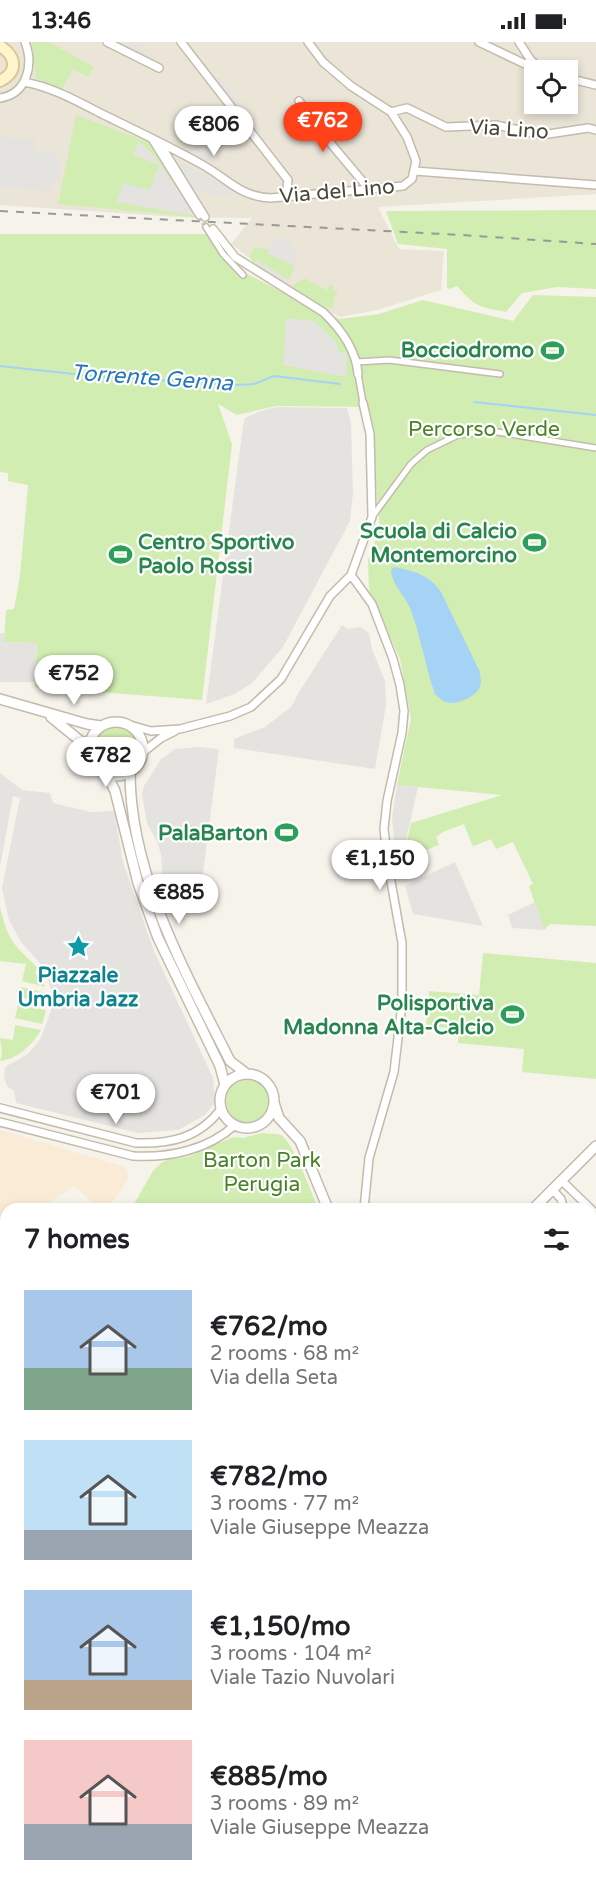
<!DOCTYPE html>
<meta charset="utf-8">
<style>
body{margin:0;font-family:"Varela Round",sans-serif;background:#f6f6f6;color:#202124;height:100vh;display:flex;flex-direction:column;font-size:22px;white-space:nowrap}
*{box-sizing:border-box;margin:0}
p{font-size:20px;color:#757577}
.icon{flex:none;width:33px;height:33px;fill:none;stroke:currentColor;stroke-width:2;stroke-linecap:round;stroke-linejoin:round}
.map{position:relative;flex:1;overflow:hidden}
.side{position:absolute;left:0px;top:1161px;width:597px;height:686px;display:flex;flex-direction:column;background:#fff;border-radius:18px 18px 0 0;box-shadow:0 3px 9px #0003}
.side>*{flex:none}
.fabs{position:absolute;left:524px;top:18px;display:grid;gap:12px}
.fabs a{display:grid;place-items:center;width:54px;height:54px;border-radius:0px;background:#fff;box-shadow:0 3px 9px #0003;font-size:30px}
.price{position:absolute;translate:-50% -51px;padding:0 14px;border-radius:21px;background:#fff;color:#222;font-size:20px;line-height:39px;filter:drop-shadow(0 2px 3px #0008)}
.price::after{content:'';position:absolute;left:50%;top:36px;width:18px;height:14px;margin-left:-9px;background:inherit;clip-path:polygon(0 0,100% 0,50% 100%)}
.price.on{background:#ff4119;color:#fff}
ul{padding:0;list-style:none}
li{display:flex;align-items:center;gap:18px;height:150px;padding:0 24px}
li span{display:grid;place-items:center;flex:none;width:168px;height:120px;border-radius:0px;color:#555}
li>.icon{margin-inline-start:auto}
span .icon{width:72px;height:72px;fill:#fffc;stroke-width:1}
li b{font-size:26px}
h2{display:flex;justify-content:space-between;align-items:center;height:72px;padding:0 24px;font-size:26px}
.status{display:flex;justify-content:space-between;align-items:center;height:42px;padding:0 30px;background:#fff;direction:ltr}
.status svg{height:16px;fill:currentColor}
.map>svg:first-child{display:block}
</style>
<div class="status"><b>13:46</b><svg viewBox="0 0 49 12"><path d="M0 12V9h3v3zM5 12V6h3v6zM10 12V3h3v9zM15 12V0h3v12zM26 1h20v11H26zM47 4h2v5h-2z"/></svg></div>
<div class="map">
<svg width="596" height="1846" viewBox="0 0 596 1846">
<rect width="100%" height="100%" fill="#f6f3eb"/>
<path fill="#ebe5d8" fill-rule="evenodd" d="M0 0H596V152L378 165 399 207 444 209 441 248 377 268 340 275 300 254 231 202 252 176 177 175 0 163ZM534 28H567V62H534Z
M596 1521V1846H387L379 1841 591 1840V1523Z"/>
<path fill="#f9ebd5" d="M0 1088 125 1125 128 1135 125 1142 112 1161 102 1165 93 1162 74 1143 64 1151 38 1167H6V1182L0 1184Z
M6 1184V1444L0 1441V1186Z"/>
<path fill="#d1edb1" d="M32 0H49L94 25 88 35 73 27 62 47 36 36Z
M76 73 151 101 202 176 58 162Z
M596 168V247L557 245 522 251 506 270C478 265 476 265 457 244L449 247 447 245V207L398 202 386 169Z
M0 192H207L234 225 307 263 340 277 379 272 423 258 513 279 533 253 596 255V884L550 882 544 888 529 844 533 842 513 800 496 807 491 797 474 804 472 803 464 782 443 790 436 795 439 803 424 809 406 803 411 781 502 753 397 743 411 676 400 617 369 548 368 518 380 487 373 409 363 365 276 364 237 373 218 362 232 402 202 658 35 645 37 601 4 600 6 568 14 567 20 534 28 443 8 439V431L0 430Z
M254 206 269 207 267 211 295 224 289 238 257 218 254 221 249 214Z
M304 236 327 248 330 243 334 245 333 248 338 250 334 256 333 266C319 266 302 253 292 244Z
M94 706a22 22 0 1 1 44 0a22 22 0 1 1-44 0Z
M0 865C4 881 7 894 18 906 24 914 33 919 38 928L35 930 38 935H41L45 945 22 939 26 922 0 919Z
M483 911 596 921V1037L522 1030 524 1007 458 1001 459 987 426 984 429 949 479 953Z
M21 945 46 951V961L19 955Z
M18 963 46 968 42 982 15 976Z
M15 983 41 988C32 1003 18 1017 0 1019L2 1012 0 996 13 998Z
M226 1059a21 21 0 1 1 42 0a21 21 0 1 1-42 0Z
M262 1091C268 1092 276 1091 281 1093 292 1098 313 1154 318 1167H131L153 1129 161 1121 170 1117 188 1115 233 1095 243 1096Z
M6 1630V1840H173L203 1846H0V1631Z"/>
<path fill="#e5e3df" d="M115 0H135L140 3 139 7 152 14 147 21 113 3Z
M220 35 260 89 257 91 216 38Z
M208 74 219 89 212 103 197 93Z
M233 79 241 88 229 100 221 90Z
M0 95 35 97 34 107 50 110 61 119 60 135 53 142 51 149 0 145Z
M139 99 155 115 196 174 117 160 123 141 150 148 159 123 133 113Z
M194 100 214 109 209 120 188 109Z
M182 121 232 148 229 156 196 149 179 126Z
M276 195 291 199V208L298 211 293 223 267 211Z
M256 218 289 238 286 243 255 222Z
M286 276 314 279 335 299 339 310 347 311 346 335 283 323Z
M276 365 347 366 351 381 353 451 350 479 283 605 252 641 235 652 206 662 243 384 245 376 261 369Z
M342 583 348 587 360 585 369 591 372 607 385 639 386 663 375 727 234 706V697L265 685 291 665 299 650Z
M0 591H4V600L37 601 35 640H0Z
M198 705 219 707 201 846 163 840 161 813 158 802 147 781 142 752 144 744 161 717 175 707Z
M0 731 22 748 50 751 53 761 91 770 114 769 123 820 154 909 213 1036 215 1060 205 1073 178 1088 138 1091 16 1061 14 1049 7 1044 4 1036 5 1025 28 1012 40 998 52 966V951L47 934 39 920 21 900 9 878 2 846 20 756 13 754 0 825Z
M397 743 418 745 406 798V811L414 830 398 837 392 776Z
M455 820 483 884 413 872 405 844Z
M535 860 544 888 512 886 508 873Z"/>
<path fill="#a4d3f6" d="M394 525C414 529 430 533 441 550L480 630C480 634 482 640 480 644 478 653 461 661 452 661 445 661 440 657 435 652 425 624 421 594 410 566 404 552 392 543 391 528Z
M591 1194 596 1199V1241L591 1237Z"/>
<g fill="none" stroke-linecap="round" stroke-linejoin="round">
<path stroke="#a4d3f6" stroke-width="2" d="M0 324 92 334 238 343 254 342 274 334 340 342
M474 360 596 373"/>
<path stroke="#d4d0c7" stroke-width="5" stroke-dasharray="5 2.5" stroke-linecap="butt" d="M199 174 206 185"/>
<defs>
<path id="pedestrian" d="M151 97 199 174
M206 185 223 212 243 233
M357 320 389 318 500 332
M358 332 363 361
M372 475 411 422 427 408 458 393 491 389 596 406"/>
<path id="minor" d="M107 0 159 26
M181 0 288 138 286 154
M479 0 529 24 530 17
M519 0 530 17 541 28
M567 36 596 43
M24 40C52 45 77 59 102 72 135 88 169 104 201 122 227 136 240 155 271 156L403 144 412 137 416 119 407 95 391 70 351 44 323 20 308 0
M0 56C27 52 34 23 25 0
M299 59 332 103 369 147
M391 70 407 66 446 85 496 83 542 93 588 86 596 88
M160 102 205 175
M415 129 596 143
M213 187 235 215 323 270C341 287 356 307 358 332
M351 533 372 562 393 617 400 643 404 669 402 691 387 759 384 787 388 823 402 901V962L394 1030 369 1116 364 1167
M130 683 151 689 165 688 180 687 230 674 251 665 281 637 330 554 351 533 372 475 370 392 363 361
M142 711 161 696 175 689
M0 1066 136 1101C171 1102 199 1096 221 1067
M0 1080 133 1114C169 1116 208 1108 235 1083
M561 1138 596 1172
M552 1147 561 1157 563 1164 561 1167
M0 1519H6
M591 1583 596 1582
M591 1623 596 1620
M466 1840 473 1846
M533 1846 534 1840"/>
<path id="tertiary" d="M0 657 87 682 101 684
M51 675 89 706
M89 707a27 27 0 1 1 54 0a27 27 0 1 1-54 0Z
M102 729 110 739 115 749 138 841 158 896 220 1024 225 1043
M130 730C130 828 180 921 224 1007L230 1019 247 1032
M220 1059a27 27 0 1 1 54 0a27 27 0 1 1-54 0Z
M274 1061 279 1076 300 1099 328 1167
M533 1167 596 1104
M591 1515 596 1514
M591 1785 596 1789"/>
<path id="secondary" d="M0 4C17 15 18 30 0 39"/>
</defs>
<use href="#pedestrian" stroke="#c3bbac" stroke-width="8"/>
<use href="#minor" stroke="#c3bbac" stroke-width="10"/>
<use href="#tertiary" stroke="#c3bbac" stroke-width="12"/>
<use href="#secondary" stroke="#d9c998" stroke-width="14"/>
<use href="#pedestrian" stroke="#fff" stroke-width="5"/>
<use href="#minor" stroke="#fff" stroke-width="7"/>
<use href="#tertiary" stroke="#fff" stroke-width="9"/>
<use href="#secondary" stroke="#fff4cc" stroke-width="10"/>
<path stroke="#999" stroke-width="2" stroke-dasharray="8 8" stroke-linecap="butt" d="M0 169 462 193 596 202
M591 1480 596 1479
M0 1619 6 1618"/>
</g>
<defs>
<symbol id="stadium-bare" viewBox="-9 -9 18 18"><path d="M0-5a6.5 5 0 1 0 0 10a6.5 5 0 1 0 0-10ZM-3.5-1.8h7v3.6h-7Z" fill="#2e9e5b" stroke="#fff" stroke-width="2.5" paint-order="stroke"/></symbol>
<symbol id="sight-bare" viewBox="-9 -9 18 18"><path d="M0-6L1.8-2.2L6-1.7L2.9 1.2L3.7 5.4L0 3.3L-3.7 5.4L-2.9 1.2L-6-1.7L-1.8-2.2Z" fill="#0f9aa8" stroke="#fff" stroke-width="2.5" paint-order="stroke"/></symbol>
</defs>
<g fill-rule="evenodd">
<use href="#stadium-bare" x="536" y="292" width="33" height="33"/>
<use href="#stadium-bare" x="518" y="484" width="33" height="33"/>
<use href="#stadium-bare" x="104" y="496" width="33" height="33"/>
<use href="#stadium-bare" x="270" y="774" width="33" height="33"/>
<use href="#sight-bare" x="62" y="888" width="33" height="33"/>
<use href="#stadium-bare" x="496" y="956" width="33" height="33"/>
</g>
<g text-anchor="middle" stroke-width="4.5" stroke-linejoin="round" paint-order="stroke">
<g font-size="21" fill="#4b4438" stroke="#fff">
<text transform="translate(509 87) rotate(4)" y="7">Via Lino</text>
<text transform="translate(337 149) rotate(-5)" y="7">Via del Lino</text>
</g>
<g font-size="21" font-weight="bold" fill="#27864d" stroke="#fff" text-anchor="end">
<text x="534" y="315">Bocciodromo</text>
<text x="517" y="496">Scuola di Calcio<tspan x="517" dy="24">Montemorcino</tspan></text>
<text x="138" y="507" text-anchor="start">Centro Sportivo<tspan x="138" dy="24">Paolo Rossi</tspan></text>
<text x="268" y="798">PalaBarton</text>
<text x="494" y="968">Polisportiva<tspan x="494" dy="24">Madonna Alta-Calcio</tspan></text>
</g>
<g font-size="21" fill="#478325" stroke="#fff">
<text x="484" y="394">Percorso Verde</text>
<text x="262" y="1125">Barton Park<tspan x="262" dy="24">Perugia</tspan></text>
</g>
<g font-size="21" font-weight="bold" fill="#0d838f" stroke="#fff">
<text x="78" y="940">Piazzale<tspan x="78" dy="24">Umbria Jazz</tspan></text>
</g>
<g font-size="22" font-style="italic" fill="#2678b8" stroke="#fff">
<text transform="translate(152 335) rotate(4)" y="8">Torrente Genna</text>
</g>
</g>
</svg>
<div class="fabs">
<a><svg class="icon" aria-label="locate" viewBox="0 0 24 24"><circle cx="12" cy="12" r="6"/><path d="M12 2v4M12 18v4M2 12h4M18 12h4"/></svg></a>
</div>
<b class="price on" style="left:323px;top:111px">€762</b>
<b class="price" style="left:214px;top:115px">€806</b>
<b class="price" style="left:74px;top:664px">€752</b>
<b class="price" style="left:106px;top:746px">€782</b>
<b class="price" style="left:380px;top:849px">€1,150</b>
<b class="price" style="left:179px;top:883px">€885</b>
<b class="price" style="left:116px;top:1083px">€701</b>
<section class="side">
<h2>7 homes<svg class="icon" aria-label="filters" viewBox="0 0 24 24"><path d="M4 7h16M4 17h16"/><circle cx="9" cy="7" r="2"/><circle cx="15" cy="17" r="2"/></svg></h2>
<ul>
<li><span style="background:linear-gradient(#a9c7e8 65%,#7fa58c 0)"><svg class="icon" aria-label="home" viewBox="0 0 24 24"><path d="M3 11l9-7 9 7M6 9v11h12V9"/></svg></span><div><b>€762/mo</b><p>2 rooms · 68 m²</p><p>Via della Seta</p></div></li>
<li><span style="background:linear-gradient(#bfe0f5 75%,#9aa5b1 0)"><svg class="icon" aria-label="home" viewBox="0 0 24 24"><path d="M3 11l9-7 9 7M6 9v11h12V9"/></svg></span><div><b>€782/mo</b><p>3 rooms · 77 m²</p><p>Viale Giuseppe Meazza</p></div></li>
<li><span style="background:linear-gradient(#a9c7e8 75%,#b9a48a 0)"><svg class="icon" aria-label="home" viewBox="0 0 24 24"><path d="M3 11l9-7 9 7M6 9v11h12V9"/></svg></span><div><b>€1,150/mo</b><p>3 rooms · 104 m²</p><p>Viale Tazio Nuvolari</p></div></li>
<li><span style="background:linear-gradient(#f6c9c9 70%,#9aa5b1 0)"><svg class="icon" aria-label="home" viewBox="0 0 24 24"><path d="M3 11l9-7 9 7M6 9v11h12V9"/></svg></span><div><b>€885/mo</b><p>3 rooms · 89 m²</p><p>Viale Giuseppe Meazza</p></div></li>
</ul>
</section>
</div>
